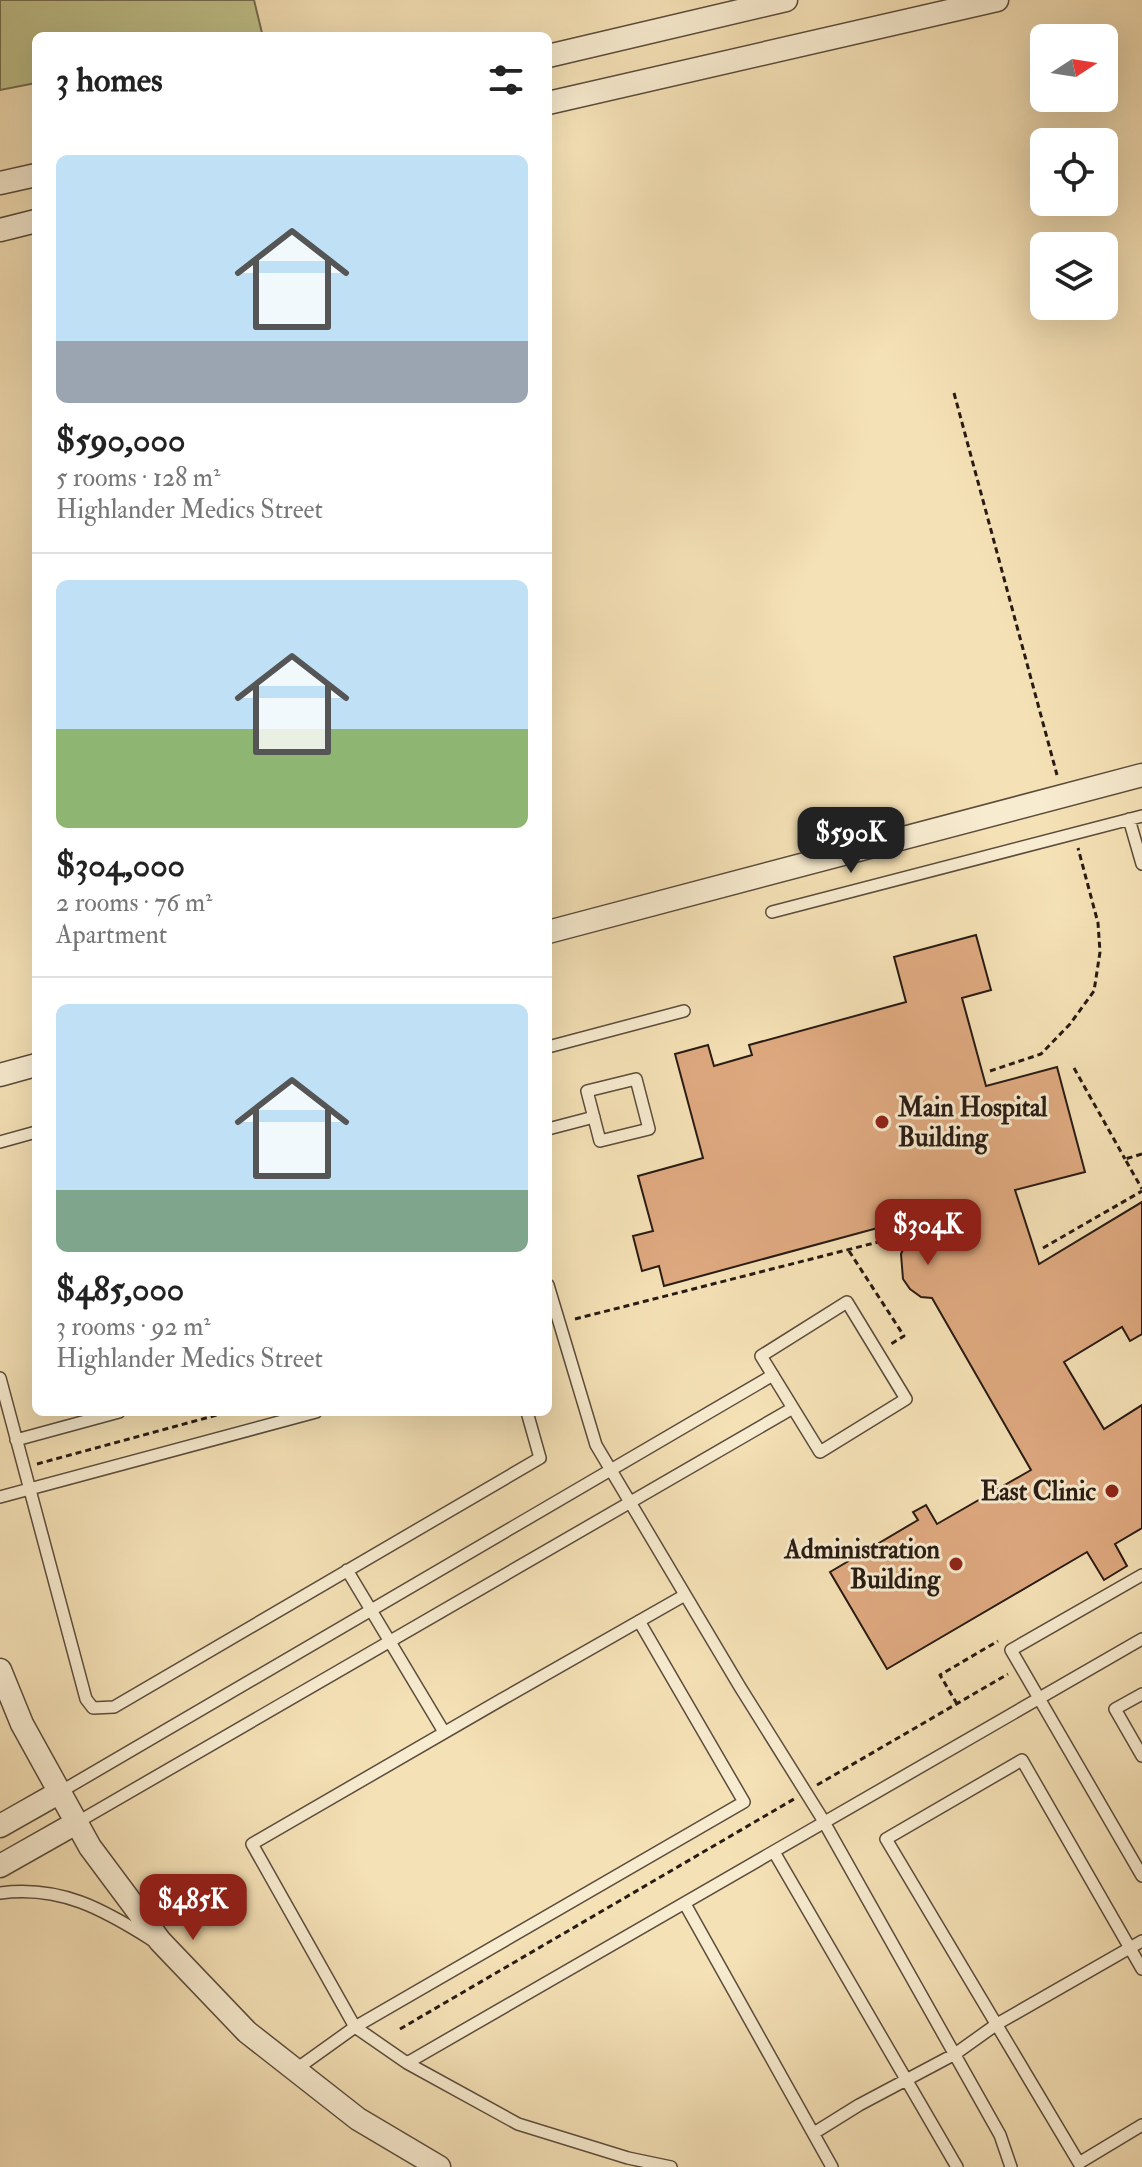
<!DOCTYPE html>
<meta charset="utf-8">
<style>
body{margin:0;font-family:"IM FELL Double Pica",serif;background:#f6f6f6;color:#222;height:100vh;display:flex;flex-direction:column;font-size:30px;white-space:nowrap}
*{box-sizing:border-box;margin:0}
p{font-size:26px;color:#767676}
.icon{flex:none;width:44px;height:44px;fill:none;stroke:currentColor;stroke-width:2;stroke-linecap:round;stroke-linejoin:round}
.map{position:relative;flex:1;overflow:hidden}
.drawer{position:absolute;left:32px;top:32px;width:520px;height:1384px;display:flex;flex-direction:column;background:#fff;border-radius:12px;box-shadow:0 8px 32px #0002}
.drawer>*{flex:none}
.needle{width:52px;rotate:78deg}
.fabs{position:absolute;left:1030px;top:24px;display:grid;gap:16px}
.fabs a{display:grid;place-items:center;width:88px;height:88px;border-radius:12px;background:#fff;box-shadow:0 8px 32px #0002;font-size:40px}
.price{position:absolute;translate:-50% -68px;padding:0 18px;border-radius:16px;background:#8f2418;color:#fff;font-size:26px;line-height:52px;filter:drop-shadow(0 2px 4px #0008)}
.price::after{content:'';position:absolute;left:50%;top:48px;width:24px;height:18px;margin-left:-12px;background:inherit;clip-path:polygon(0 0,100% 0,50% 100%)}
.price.current{background:#222;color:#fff}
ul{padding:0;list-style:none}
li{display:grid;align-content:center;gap:16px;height:424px;padding:0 24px}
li+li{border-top:2px solid #e0e0e0}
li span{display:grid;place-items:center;height:248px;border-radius:12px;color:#555}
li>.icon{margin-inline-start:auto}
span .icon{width:144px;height:144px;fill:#fffc;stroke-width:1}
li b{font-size:34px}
h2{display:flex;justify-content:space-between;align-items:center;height:96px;padding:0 24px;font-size:34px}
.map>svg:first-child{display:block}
</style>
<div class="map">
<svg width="1142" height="2167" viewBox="0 0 1142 2167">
<rect width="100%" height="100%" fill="#f5e1b6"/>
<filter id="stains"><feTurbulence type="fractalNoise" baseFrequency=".0025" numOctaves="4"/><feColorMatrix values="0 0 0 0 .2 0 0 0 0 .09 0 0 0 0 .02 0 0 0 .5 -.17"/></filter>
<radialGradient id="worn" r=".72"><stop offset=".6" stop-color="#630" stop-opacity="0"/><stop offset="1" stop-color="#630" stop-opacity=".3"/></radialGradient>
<path fill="#c0c28b" stroke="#746e50" stroke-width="2" d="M0 0H254L262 33 247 36H36V83L0 90Z"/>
<path fill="#dfa980" stroke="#281b14" stroke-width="2" d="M976 935 991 990 962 998 986 1086 1057 1067 1085 1172 1015 1190 1039 1264 1142 1202V1334L1130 1341 1122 1327 1064 1362 1104 1429 1142 1405V1528L1115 1544 1127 1566 1104 1580 1087 1552 887 1669 830 1572 918 1520 913 1512 926 1505 937 1524 1031 1470 932 1298 921 1297 910 1289 903 1279 901 1254 918 1217 664 1286 659 1266 642 1271 633 1236 653 1231 638 1176 703 1158 675 1054 708 1045 714 1066 752 1055 749 1045 906 1002 894 957Z"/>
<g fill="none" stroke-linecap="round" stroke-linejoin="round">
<defs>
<path id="lane" d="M1129 819 1142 864
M772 912 1142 816
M548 1047 684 1011
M636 1079 649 1129 600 1141 587 1091Z
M548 1129 594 1117
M0 1142 36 1132
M548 1285 596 1445 740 1687 820 1815 1000 2135 1011 2167
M847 1302 906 1399 820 1452 761 1356Z
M0 1378 86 1699 93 1708 114 1707 540 1458 527 1412
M16 1440 119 1412
M0 1497 316 1412
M347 1570 444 1732
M1142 1575 1011 1650 1142 1876
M639 1621 744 1802 355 2027 252 1844C396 1760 540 1677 685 1595
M1142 1694 1115 1709 1142 1756
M60 1792 773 1375
M76 1823 793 1408
M774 1852 957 2167
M0 1893C60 1885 103 1909 152 1940
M685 1904 832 2167
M1142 1969 1022 1760 886 1839 1079 2163 1142 2125
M407 2063 518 2124 628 2158 671 2167
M295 2070 355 2027 407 2063 1142 1639
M814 2133 859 2105 955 2054 997 2024 1142 1941"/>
<path id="street" d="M548 56 786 0
M548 103 997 0
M0 183 36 175
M0 230 36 221
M548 932 1142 775
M0 1075 36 1065
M0 1670 22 1724 90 1847 160 1941 247 2032 358 2119 439 2167
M0 1826 60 1792
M0 1866 76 1823"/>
</defs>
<use href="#lane" stroke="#5b4c3c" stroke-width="14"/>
<use href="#street" stroke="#5b4c3c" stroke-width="25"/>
<path stroke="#281b14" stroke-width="3" stroke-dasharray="6 4" stroke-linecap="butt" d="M954 393 1057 775
M1074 1068 1125 1159
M990 1071 1041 1054 1070 1024 1094 991 1100 952 1098 923 1078 848
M1142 1154 1125 1159 1142 1189
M1043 1248 1142 1191
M849 1251 904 1336 891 1344
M575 1319 894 1238
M37 1464 228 1412
M957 1704 940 1675 998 1641
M817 1785 1008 1674
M400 2029 794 1799"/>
<use href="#lane" stroke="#f8ecd0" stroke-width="11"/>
<use href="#street" stroke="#f8ecd0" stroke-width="22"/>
</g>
<g fill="#8f2418" stroke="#f8ecd0" stroke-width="3">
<circle cx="882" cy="1122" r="8"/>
<circle cx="1112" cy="1491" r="8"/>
<circle cx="956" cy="1564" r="8"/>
</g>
<g text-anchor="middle" stroke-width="6" stroke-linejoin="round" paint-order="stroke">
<g font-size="26" font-weight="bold" fill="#281b14" stroke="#f8ecd0" text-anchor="end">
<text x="898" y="1116" text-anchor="start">Main Hospital<tspan x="898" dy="30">Building</tspan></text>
<text x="1096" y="1500">East Clinic</text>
<text x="940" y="1558">Administration<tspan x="940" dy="30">Building</tspan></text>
</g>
</g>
<rect width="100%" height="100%" filter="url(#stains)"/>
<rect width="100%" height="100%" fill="url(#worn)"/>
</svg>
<div class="fabs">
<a><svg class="needle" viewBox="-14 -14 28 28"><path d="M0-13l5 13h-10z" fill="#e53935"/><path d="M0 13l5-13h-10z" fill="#767676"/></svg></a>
<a><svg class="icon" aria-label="locate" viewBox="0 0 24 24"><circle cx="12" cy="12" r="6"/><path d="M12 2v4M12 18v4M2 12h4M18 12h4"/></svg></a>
<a><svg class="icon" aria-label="layers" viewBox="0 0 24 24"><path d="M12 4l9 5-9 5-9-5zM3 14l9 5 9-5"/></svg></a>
</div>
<b class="price current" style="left:851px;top:875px">$590K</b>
<b class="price" style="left:928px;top:1267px">$304K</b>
<b class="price" style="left:193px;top:1942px">$485K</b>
<section class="drawer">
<h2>3 homes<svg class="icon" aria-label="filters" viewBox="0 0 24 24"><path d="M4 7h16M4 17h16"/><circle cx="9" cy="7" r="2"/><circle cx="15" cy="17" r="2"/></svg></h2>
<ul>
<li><span style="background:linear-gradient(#bfe0f5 75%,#9aa5b1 0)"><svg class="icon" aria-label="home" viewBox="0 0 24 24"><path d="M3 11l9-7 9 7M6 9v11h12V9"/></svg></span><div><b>$590,000</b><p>5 rooms · 128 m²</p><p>Highlander Medics Street</p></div></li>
<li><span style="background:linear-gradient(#bfe0f5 60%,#8fb573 0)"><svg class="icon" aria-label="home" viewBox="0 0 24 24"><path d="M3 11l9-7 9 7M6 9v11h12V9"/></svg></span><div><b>$304,000</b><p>2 rooms · 76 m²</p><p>Apartment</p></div></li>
<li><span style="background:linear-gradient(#bfe0f5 75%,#7fa58c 0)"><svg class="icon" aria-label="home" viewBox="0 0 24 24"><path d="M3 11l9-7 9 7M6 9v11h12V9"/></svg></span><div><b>$485,000</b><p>3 rooms · 92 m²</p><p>Highlander Medics Street</p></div></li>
</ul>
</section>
</div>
